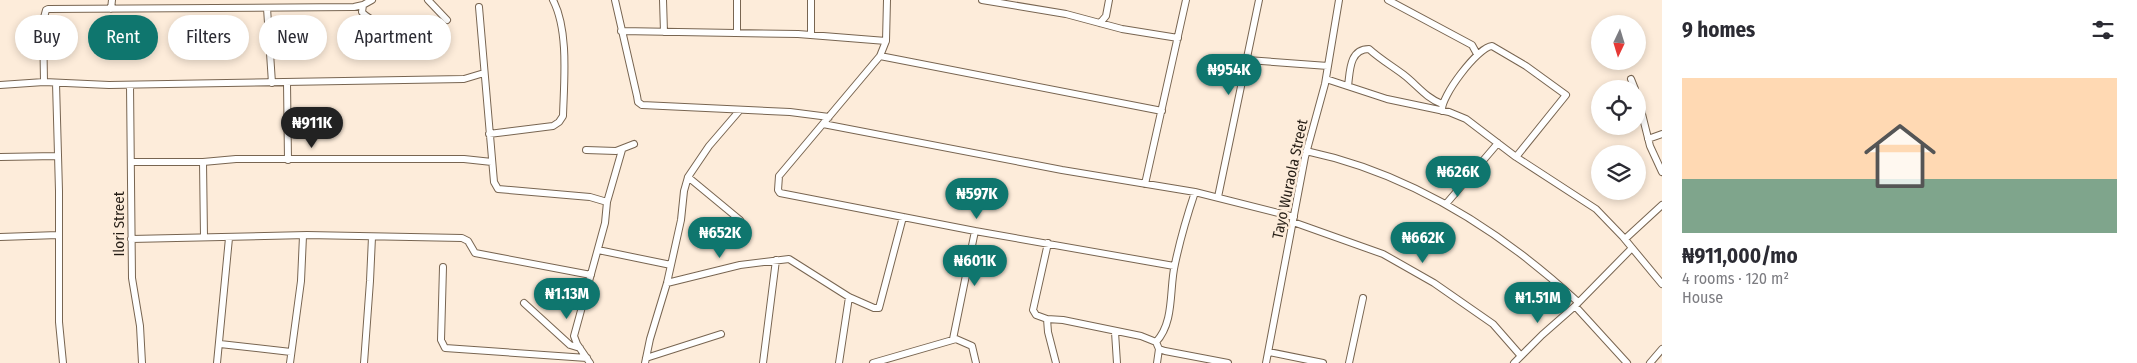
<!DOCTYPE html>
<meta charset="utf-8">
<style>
body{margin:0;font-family:"Fira Sans Condensed",sans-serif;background:#f7f7f7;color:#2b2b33;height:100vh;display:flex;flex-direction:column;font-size:19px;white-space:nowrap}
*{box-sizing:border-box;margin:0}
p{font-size:16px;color:#7c7c81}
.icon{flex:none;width:28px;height:28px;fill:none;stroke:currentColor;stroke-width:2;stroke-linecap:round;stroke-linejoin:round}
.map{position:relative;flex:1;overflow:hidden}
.details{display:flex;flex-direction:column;background:#fff;width:475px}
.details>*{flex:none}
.hud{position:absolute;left:15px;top:15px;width:475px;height:45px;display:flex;gap:10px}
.needle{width:32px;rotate:184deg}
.fabs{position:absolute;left:1591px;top:15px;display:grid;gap:10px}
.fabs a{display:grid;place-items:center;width:55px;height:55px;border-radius:50%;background:#fff;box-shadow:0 2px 8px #0003;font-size:25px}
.price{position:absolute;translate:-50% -42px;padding:0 11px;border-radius:18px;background:#0f766e;color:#fff;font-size:16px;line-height:32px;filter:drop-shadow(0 1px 2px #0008)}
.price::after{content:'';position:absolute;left:50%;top:30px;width:15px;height:11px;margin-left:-8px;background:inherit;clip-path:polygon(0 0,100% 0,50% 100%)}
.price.current{background:#222;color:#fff}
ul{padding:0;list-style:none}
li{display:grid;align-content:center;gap:10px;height:265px;padding:0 20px}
li span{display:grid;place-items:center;height:155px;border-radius:0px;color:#555}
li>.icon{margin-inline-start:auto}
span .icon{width:90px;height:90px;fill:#fffc;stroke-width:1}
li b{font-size:21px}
h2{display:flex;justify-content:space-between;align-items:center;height:60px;padding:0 20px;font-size:21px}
.tag{padding:0 18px;border-radius:22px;background:#fff;box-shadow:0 2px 8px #0003;font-size:18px;line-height:45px}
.tag.current{background:#0f766e;color:#fff}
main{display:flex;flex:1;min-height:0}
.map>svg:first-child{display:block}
</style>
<main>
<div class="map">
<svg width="1662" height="363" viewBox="0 0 1662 363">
<rect width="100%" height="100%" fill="#fdecda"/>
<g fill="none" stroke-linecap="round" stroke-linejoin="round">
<defs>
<path id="street" d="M428 0 447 20
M615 0 637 96 638 102 642 105 790 112 829 117
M663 0 664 32
M737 0V33
M887 0 886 41 880 56 779 176 778 190 780 193 975 231 1174 266
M982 0 1066 14 1122 29 1178 38
M1388 0 1472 45 1477 54
M363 5 362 12C373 26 400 23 416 25
M479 7 494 182 498 189 590 197 607 202
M267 8 272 83
M111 9 112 0
M1100 23 1106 16 1109 0
M621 31 798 34 886 41
M811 35V0
M880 56 1162 111
M1247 60 1328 66
M1326 79 1387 99 1449 112 1466 119 1516 157 1596 209 1623 237 1662 284
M1631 79 1635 89
M44 82 43 21 46 10 48 9 354 7 363 5 372 0
M56 83 59 191V322L63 363
M287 83 288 160
M0 85 44 82 109 85 464 79 484 73
M130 85 132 278 140 326 142 363
M1348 86C1350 72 1349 49 1369 49 1380 59 1392 66 1404 75 1417 85 1426 98 1442 104
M1638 98 1650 146 1662 172
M1442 111C1440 97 1478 47 1492 46L1526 66 1566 95 1516 157
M823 124 1062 170 1195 192 1294 217
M489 134 553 126 559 122 563 116C564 81 569 31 553 0
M1648 139 1662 134
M586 150 616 151 634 144
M1306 151C1410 173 1501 231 1578 302
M0 157 57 156
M131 162H203L236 159H464L492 162
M203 162 204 237
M688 177 740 220
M1145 184 1186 0
M1218 197 1259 0
M1446 204 1498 143
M1293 222 1383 254 1434 283 1493 324 1521 356
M0 237 58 235
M131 239 307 235 462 238 468 241 475 253 591 275
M1625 239 1662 205
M1048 243 1033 310 1036 315 1047 319 1048 332 1056 363
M598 250 671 265
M443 267 441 340 445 348 587 358
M667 283 740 265 789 259 849 297 874 308H879L903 217
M524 303 570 345 580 348
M1575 306 1627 363
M1047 319 1063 320 1141 336 1156 342
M1115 332 1117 363
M953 339 975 231
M1156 342C1175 322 1169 288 1175 264 1180 240 1187 216 1195 192
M1156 342 1159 349 1165 351 1228 363
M220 344 291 352
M1269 352 1323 363
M646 358 721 334
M217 363 229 238
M290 363 301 281 303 236
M364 363 370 281 372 237
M590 363 577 344 574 336 605 223 607 202 622 150
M645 363 650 339 667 283 681 220 684 191 688 177 709 146 740 110
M763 363 776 260
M839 363 849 297
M873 363 956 339 972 346 976 363
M1157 363 1159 349
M1266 363 1305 157 1325 84 1339 0
M1349 363 1363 298
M1514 363 1542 335 1575 306 1632 248
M1650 363 1662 349"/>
</defs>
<use href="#street" stroke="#786551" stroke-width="8"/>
<use href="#street" stroke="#fff" stroke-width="6"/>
</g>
<g text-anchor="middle" stroke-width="5" stroke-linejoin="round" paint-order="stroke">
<g font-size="15" fill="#241c14" stroke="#fdecda">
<text transform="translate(1290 179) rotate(-78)" y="5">Tayo Wuraola Street</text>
<text transform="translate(119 224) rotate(-90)" y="5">Ilori Street</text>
</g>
</g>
</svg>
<div class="fabs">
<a><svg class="needle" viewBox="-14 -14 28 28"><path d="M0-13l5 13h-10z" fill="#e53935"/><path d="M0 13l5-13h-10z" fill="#7c7c81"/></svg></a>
<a><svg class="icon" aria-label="locate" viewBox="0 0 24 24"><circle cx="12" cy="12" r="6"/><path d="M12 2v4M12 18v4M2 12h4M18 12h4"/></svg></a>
<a><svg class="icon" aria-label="layers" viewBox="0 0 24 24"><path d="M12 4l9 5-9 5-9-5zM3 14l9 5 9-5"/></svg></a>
</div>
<b class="price" style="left:1229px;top:96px">₦954K</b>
<b class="price current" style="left:312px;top:149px">₦911K</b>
<b class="price" style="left:1458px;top:198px">₦626K</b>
<b class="price" style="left:977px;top:220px">₦597K</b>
<b class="price" style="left:720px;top:259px">₦652K</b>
<b class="price" style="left:1423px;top:264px">₦662K</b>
<b class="price" style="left:975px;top:287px">₦601K</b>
<b class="price" style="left:567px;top:320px">₦1.13M</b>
<b class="price" style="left:1538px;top:324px">₦1.51M</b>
<div class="hud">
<a class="tag">Buy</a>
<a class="tag current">Rent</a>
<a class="tag">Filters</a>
<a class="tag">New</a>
<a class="tag">Apartment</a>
</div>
</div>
<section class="details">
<h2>9 homes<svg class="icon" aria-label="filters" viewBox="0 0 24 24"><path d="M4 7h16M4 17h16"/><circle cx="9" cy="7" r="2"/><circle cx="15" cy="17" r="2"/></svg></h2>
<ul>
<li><span style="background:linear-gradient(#ffd9b3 65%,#7fa58c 0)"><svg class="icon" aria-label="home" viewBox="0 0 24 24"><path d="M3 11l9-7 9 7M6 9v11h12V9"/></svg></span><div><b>₦911,000/mo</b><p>4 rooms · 120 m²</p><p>House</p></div></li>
</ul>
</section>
</main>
